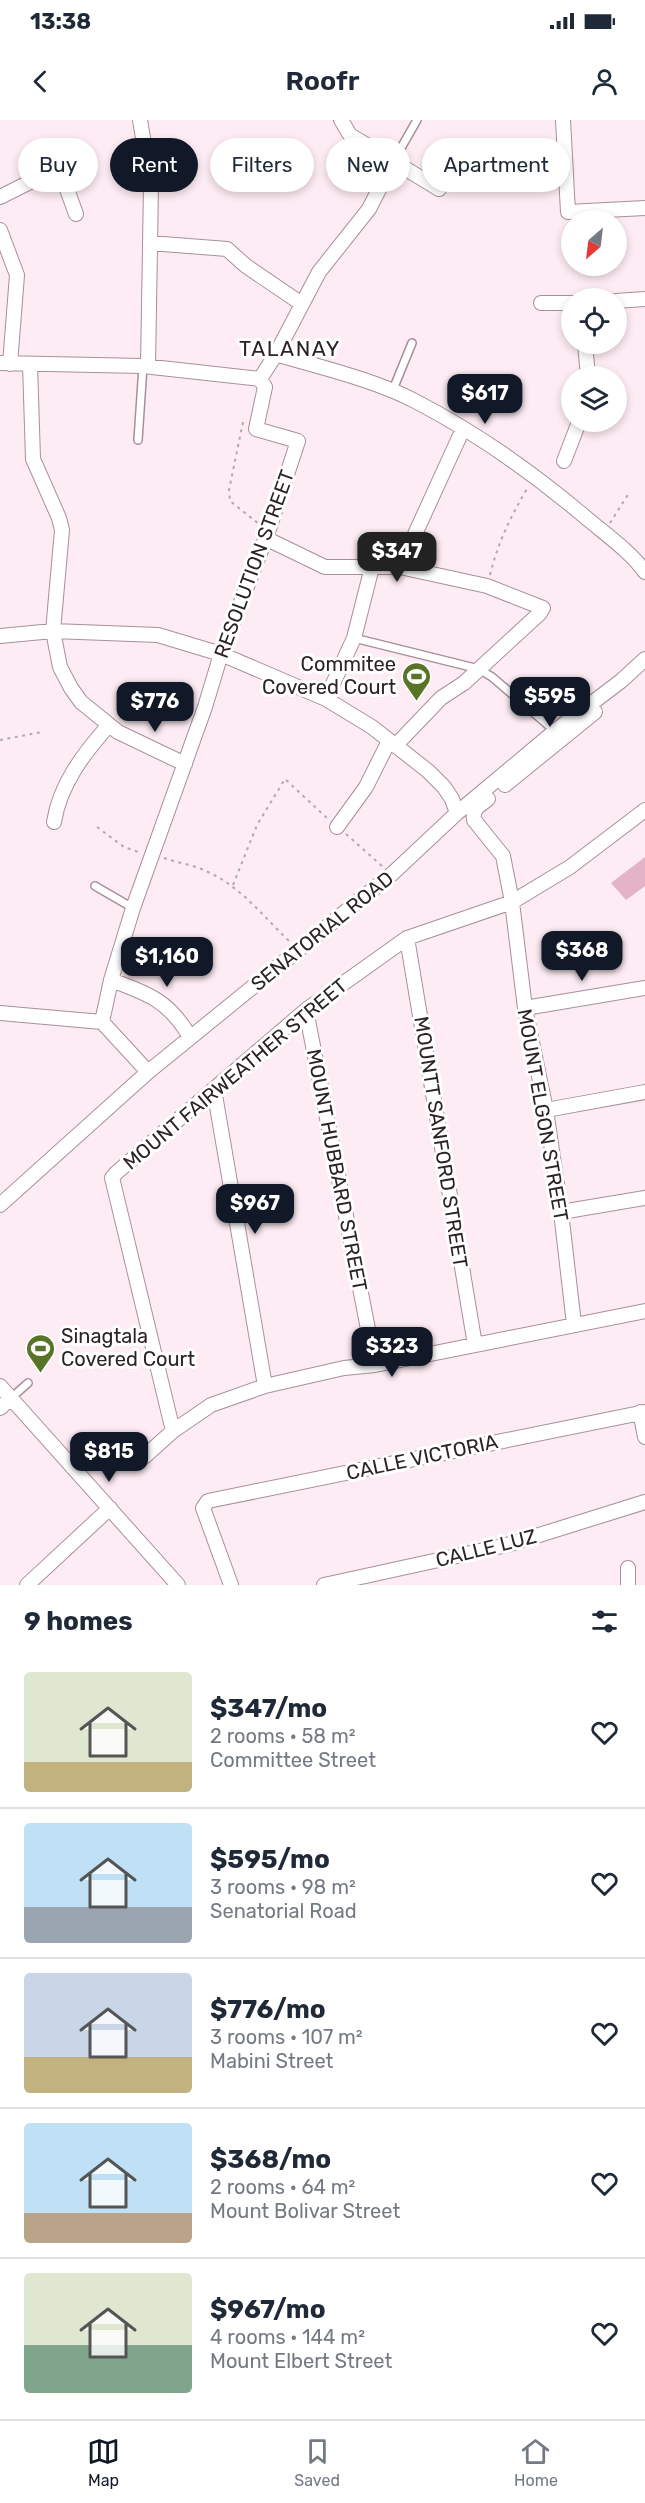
<!DOCTYPE html>
<meta charset="utf-8">
<style>
body{margin:0;font-family:Rubik,sans-serif;background:#f2f2f3;color:#1f2937;height:100vh;display:flex;flex-direction:column;font-size:22px;white-space:nowrap}
*{box-sizing:border-box;margin:0}
p{font-size:20px;color:#747a83}
.icon{flex:none;width:33px;height:33px;fill:none;stroke:currentColor;stroke-width:2;stroke-linecap:round;stroke-linejoin:round}
.map{position:relative;height:1465px;overflow:hidden}
.side{display:flex;flex-direction:column;background:#fff;flex:1}
.side>*{flex:none}
.banner{position:absolute;left:18px;top:18px;width:609px;height:54px;display:flex;gap:12px}
.needle{width:39px;rotate:208deg}
.controls{position:absolute;left:561px;top:90px;display:grid;gap:12px}
.controls a{display:grid;place-items:center;width:66px;height:66px;border-radius:50%;background:#fff;box-shadow:0 3px 9px #0003;font-size:30px}
.price{position:absolute;translate:-50% -51px;padding:0 14px;border-radius:12px;background:#111827;color:#fff;font-size:20px;line-height:39px;filter:drop-shadow(0 2px 3px #0008)}
.price::after{content:'';position:absolute;left:50%;top:36px;width:18px;height:14px;margin-left:-9px;background:inherit;clip-path:polygon(0 0,100% 0,50% 100%)}
.price.active{background:#222;color:#fff}
ul{padding:0;list-style:none}
li{display:flex;align-items:center;gap:18px;height:150px;padding:0 24px}
li+li{border-top:2px solid #e0e1e3}
li span{display:grid;place-items:center;flex:none;width:168px;height:120px;border-radius:6px;color:#555}
li>.icon{margin-inline-start:auto}
span .icon{width:72px;height:72px;fill:#fffc;stroke-width:1}
li b{font-size:26px}
h2{display:flex;justify-content:space-between;align-items:center;height:72px;padding:0 24px;font-size:26px}
.pill{padding:0 21px;border-radius:27px;background:#fff;box-shadow:0 3px 9px #0003;font-size:21px;line-height:54px}
.pill.active{background:#111827;color:#fff}
.status{display:flex;justify-content:space-between;align-items:center;height:42px;padding:0 30px;background:#fff;direction:ltr}
.status svg{height:16px;fill:currentColor}
header{display:flex;justify-content:space-between;align-items:center;height:78px;padding:0 24px;background:#fff;font-size:27px;font-weight:600}
.menu{display:flex;justify-content:space-around;align-items:center;height:84px;border-top:2px solid #e0e1e3;background:#fff;font-size:16px;color:#747a83}
.menu a{display:grid;justify-items:center;gap:3px}
.menu .active{color:#111827}
.map>svg:first-child{display:block}
</style>
<div class="status"><b>13:38</b><svg viewBox="0 0 49 12"><path d="M0 12V9h3v3zM5 12V6h3v6zM10 12V3h3v9zM15 12V0h3v12zM26 1h20v11H26zM47 4h2v5h-2z"/></svg></div>
<header><svg class="icon" aria-label="back" viewBox="0 0 24 24"><path d="M15 5l-7 7 7 7"/></svg>Roofr<svg class="icon" aria-label="person" viewBox="0 0 24 24"><circle cx="12" cy="8" r="4"/><path d="M4 21q1-7 8-7t8 7"/></svg></header>
<div class="map">
<svg width="645" height="1465" viewBox="0 0 645 1465">
<rect width="100%" height="100%" fill="#fdecf3"/>
<path fill="#e5b3c7" d="M645 737V766L626 780 611 763Z"/>
<g fill="none" stroke-linecap="round" stroke-linejoin="round">
<defs>
<path id="lane" d="M393 42 417 0
M392 272 412 223
M138 320 143 246
M354 518 479 549 492 557 555 611
M95 766 133 788
M11 1278 28 1263"/>
<path id="street" d="M140 0 151 66 148 246
M341 0 350 15 439 69
M563 0 568 92 645 88
M0 77 58 48 60 50 76 94
M0 110 17 155 10 244
M150 123 227 129 246 146 302 184
M616 181 645 179
M541 183H572
M585 224 588 256
M276 234C322 248 372 259 415 281 475 312 533 353 584 396 604 413 630 431 645 452
M0 243 143 246 260 259 276 234 319 152 369 89 393 42
M30 244 33 339 59 398 62 410 53 511 60 547 71 568 81 582 118 612 185 644
M564 341 579 302
M265 418 325 447H400L487 466 543 488 540 493 464 563 441 578 395 626
M400 447 463 309
M0 516 53 511 158 515 221 534 326 579 372 607 428 651 444 667 452 679 457 693
M326 579 354 518 372 447
M505 665 595 592
M488 679C480 685 472 689 474 700L503 736 512 782 525 888 546 990 561 1092 574 1204
M54 702C60 664 84 633 109 605
M337 707 366 667 389 621
M407 818 475 1225
M111 860C149 874 169 881 190 917
M525 888 645 868
M306 890 375 1245
M0 893 102 902
M148 952 102 902 111 860 133 788 205 587 221 534 268 412 298 321 256 309 265 267 260 259
M214 969 265 1266
M546 990 645 972
M0 1085 148 952 393 753 457 693 555 611 621 561 645 539
M561 1092 645 1078
M0 1266 178 1465
M0 1288 11 1278
M640 1292 645 1317
M173 1311 114 1066 112 1058 116 1053 306 890 407 818 512 782 570 747 645 690
M144 1337 173 1311 211 1285 265 1266 344 1248 375 1245 645 1191
M27 1465 110 1388
M231 1465 203 1388 208 1381 645 1292
M324 1465 507 1425 645 1382
M628 1465V1448"/>
</defs>
<use href="#lane" stroke="#a98f9a" stroke-width="10"/>
<use href="#street" stroke="#a98f9a" stroke-width="16"/>
<path stroke="#b6a7ad" stroke-width="2" stroke-dasharray="3 4.5" stroke-linecap="butt" d="M243 302 229 370 230 381 259 404
M610 403 629 373
M490 455C498 422 511 396 528 367
M0 620 42 612
M97 707 124 727 141 733
M346 714 382 746
M164 738C178 743 195 745 208 752 241 767 263 796 289 821
M233 765 257 705 285 659 328 699"/>
<use href="#lane" stroke="#fff" stroke-width="7"/>
<use href="#street" stroke="#fff" stroke-width="14"/>
</g>
<defs>
<symbol id="stadium-pin" viewBox="-11 -11 22 30"><path d="M0 17L-7.5 6A9.5 9.5 0 1 1 7.5 6Z" fill="#587427" stroke="#fff"/><path d="M0-5a6.5 5 0 1 0 0 10a6.5 5 0 1 0 0-10ZM-3.5-1.8h7v3.6h-7Z" fill="#fff"/></symbol>
</defs>
<g fill-rule="evenodd">
<use href="#stadium-pin" x="400" y="540" width="33" height="45"/>
<use href="#stadium-pin" x="24" y="1212" width="33" height="45"/>
</g>
<g text-anchor="middle" stroke-width="6" stroke-linejoin="round" paint-order="stroke">
<g font-size="20" fill="#2d2327" stroke="#fff">
<text transform="translate(254 444) rotate(-70)" y="7">RESOLUTION STREET</text>
<text transform="translate(322 811) rotate(-39)" y="7">SENATORIAL ROAD</text>
<text transform="translate(235 954) rotate(-40)" y="7">MOUNT FAIRWEATHER STREET</text>
<text transform="translate(543 995) rotate(80)" y="7">MOUNT ELGON STREET</text>
<text transform="translate(441 1022) rotate(81)" y="7">MOUNTT SANFORD STREET</text>
<text transform="translate(337 1050) rotate(79)" y="7">MOUNT HUBBARD STREET</text>
<text transform="translate(422 1337) rotate(-12)" y="7">CALLE VICTORIA</text>
<text transform="translate(486 1428) rotate(-14)" y="7">CALLE LUZ</text>
</g>
<g font-size="20" fill="#2d2327" stroke="#fff" text-anchor="end">
<text x="396" y="551">Commitee<tspan x="396" dy="23">Covered Court</tspan></text>
<text x="61" y="1223" text-anchor="start">Sinagtala<tspan x="61" dy="23">Covered Court</tspan></text>
</g>
<g font-size="21" letter-spacing="1.5" fill="#2d2327" stroke="#fff">
<text x="290" y="236">TALANAY</text>
</g>
</g>
</svg>
<div class="controls">
<a><svg class="needle" viewBox="-14 -14 28 28"><path d="M0-13l5 13h-10z" fill="#e53935"/><path d="M0 13l5-13h-10z" fill="#747a83"/></svg></a>
<a><svg class="icon" aria-label="locate" viewBox="0 0 24 24"><circle cx="12" cy="12" r="6"/><path d="M12 2v4M12 18v4M2 12h4M18 12h4"/></svg></a>
<a><svg class="icon" aria-label="layers" viewBox="0 0 24 24"><path d="M12 4l9 5-9 5-9-5zM3 14l9 5 9-5"/></svg></a>
</div>
<b class="price" style="left:485px;top:305px">$617</b>
<b class="price active" style="left:397px;top:463px">$347</b>
<b class="price" style="left:550px;top:608px">$595</b>
<b class="price" style="left:155px;top:613px">$776</b>
<b class="price" style="left:582px;top:862px">$368</b>
<b class="price" style="left:167px;top:868px">$1,160</b>
<b class="price" style="left:255px;top:1115px">$967</b>
<b class="price" style="left:392px;top:1258px">$323</b>
<b class="price" style="left:109px;top:1363px">$815</b>
<div class="banner">
<a class="pill">Buy</a>
<a class="pill active">Rent</a>
<a class="pill">Filters</a>
<a class="pill">New</a>
<a class="pill">Apartment</a>
</div>
</div>
<section class="side">
<h2>9 homes<svg class="icon" aria-label="filters" viewBox="0 0 24 24"><path d="M4 7h16M4 17h16"/><circle cx="9" cy="7" r="2"/><circle cx="15" cy="17" r="2"/></svg></h2>
<ul>
<li><span style="background:linear-gradient(#dfe7d0 75%,#c2b280 0)"><svg class="icon" aria-label="home" viewBox="0 0 24 24"><path d="M3 11l9-7 9 7M6 9v11h12V9"/></svg></span><div><b>$347/mo</b><p>2 rooms · 58 m²</p><p>Committee Street</p></div><svg class="icon" aria-label="heart" viewBox="0 0 24 24"><path d="M12 20l-8-8c-3-5 5-10 8-4 3-6 11-1 8 4z"/></svg></li>
<li><span style="background:linear-gradient(#bfe0f5 70%,#9aa5b1 0)"><svg class="icon" aria-label="home" viewBox="0 0 24 24"><path d="M3 11l9-7 9 7M6 9v11h12V9"/></svg></span><div><b>$595/mo</b><p>3 rooms · 98 m²</p><p>Senatorial Road</p></div><svg class="icon" aria-label="heart" viewBox="0 0 24 24"><path d="M12 20l-8-8c-3-5 5-10 8-4 3-6 11-1 8 4z"/></svg></li>
<li><span style="background:linear-gradient(#c9d6e8 70%,#c2b280 0)"><svg class="icon" aria-label="home" viewBox="0 0 24 24"><path d="M3 11l9-7 9 7M6 9v11h12V9"/></svg></span><div><b>$776/mo</b><p>3 rooms · 107 m²</p><p>Mabini Street</p></div><svg class="icon" aria-label="heart" viewBox="0 0 24 24"><path d="M12 20l-8-8c-3-5 5-10 8-4 3-6 11-1 8 4z"/></svg></li>
<li><span style="background:linear-gradient(#bfe0f5 75%,#b9a48a 0)"><svg class="icon" aria-label="home" viewBox="0 0 24 24"><path d="M3 11l9-7 9 7M6 9v11h12V9"/></svg></span><div><b>$368/mo</b><p>2 rooms · 64 m²</p><p>Mount Bolivar Street</p></div><svg class="icon" aria-label="heart" viewBox="0 0 24 24"><path d="M12 20l-8-8c-3-5 5-10 8-4 3-6 11-1 8 4z"/></svg></li>
<li><span style="background:linear-gradient(#dfe7d0 60%,#7fa58c 0)"><svg class="icon" aria-label="home" viewBox="0 0 24 24"><path d="M3 11l9-7 9 7M6 9v11h12V9"/></svg></span><div><b>$967/mo</b><p>4 rooms · 144 m²</p><p>Mount Elbert Street</p></div><svg class="icon" aria-label="heart" viewBox="0 0 24 24"><path d="M12 20l-8-8c-3-5 5-10 8-4 3-6 11-1 8 4z"/></svg></li>
</ul>
</section>
<nav class="menu">
<a class="active"><svg class="icon" aria-label="map" viewBox="0 0 24 24"><path d="M3 6l6-2 6 2 6-2v14l-6 2-6-2-6 2zM9 4v14M15 6v14"/></svg>Map</a>
<a><svg class="icon" aria-label="saved" viewBox="0 0 24 24"><path d="M7 4h10v16l-5-4-5 4z"/></svg>Saved</a>
<a><svg class="icon" aria-label="home" viewBox="0 0 24 24"><path d="M3 11l9-7 9 7M6 9v11h12V9"/></svg>Home</a>
</nav>
